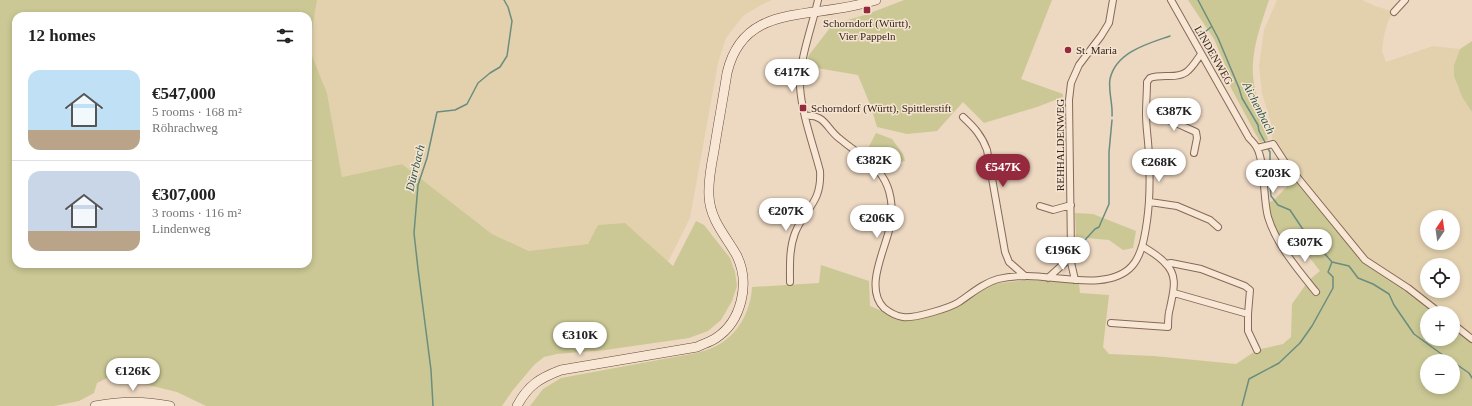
<!DOCTYPE html>
<meta charset="utf-8">
<style>
body{margin:0;font-family:Georgia,serif;background:#f2f2f2;color:#222;height:100vh;display:flex;flex-direction:column;font-size:15px;white-space:nowrap}
*{box-sizing:border-box;margin:0}
p{font-size:13px;color:#767676}
.icon{flex:none;width:22px;height:22px;fill:none;stroke:currentColor;stroke-width:2;stroke-linecap:round;stroke-linejoin:round}
.map{position:relative;flex:1;overflow:hidden}
.sheet{position:absolute;left:12px;top:12px;width:300px;height:256px;display:flex;flex-direction:column;background:#fff;border-radius:12px;box-shadow:0 2px 6px #0003}
.sheet>*{flex:none}
.needle{width:26px;rotate:13deg}
.buttons{position:absolute;left:1420px;top:210px;display:grid;gap:8px}
.buttons a{display:grid;place-items:center;width:40px;height:40px;border-radius:50%;background:#fff;box-shadow:0 2px 6px #0003;font-size:20px}
.price{position:absolute;translate:-50% -34px;padding:0 9px;border-radius:14px;background:#fff;color:#222;font-size:13px;line-height:26px;filter:drop-shadow(0 1px 2px #0008)}
.price::after{content:'';position:absolute;left:50%;top:24px;width:12px;height:9px;margin-left:-6px;background:inherit;clip-path:polygon(0 0,100% 0,50% 100%)}
.price.selected{background:#95293d;color:#fff}
ul{padding:0;list-style:none}
li{display:flex;align-items:center;gap:12px;height:100px;padding:0 16px}
li+li{border-top:1px solid #e0e0e0}
li span{display:grid;place-items:center;flex:none;width:112px;height:80px;border-radius:12px;color:#555}
li>.icon{margin-inline-start:auto}
span .icon{width:48px;height:48px;fill:#fffc;stroke-width:1}
li b{font-size:17px}
h2{display:flex;justify-content:space-between;align-items:center;height:48px;padding:0 16px;font-size:17px}
.map>svg:first-child{display:block}
</style>
<div class="map">
<svg width="1472" height="406" viewBox="0 0 1472 406">
<rect width="100%" height="100%" fill="#edd8c1"/>
<path fill="#e3d1ae" fill-rule="evenodd" d="M317 0H772L761 5 743 16 726 38 718 63 690 218 668 262 625 223 588 244 530 251 492 234 402 164 342 177 327 93 309 48Z
M1277 0H1362L1375 6 1394 12 1388 21 1384 36 1382 51 1386 62 1433 46 1460 49 1454 65 1457 85 1462 97 1472 112V339L1453 324V313H1440L1365 260 1273 144 1270 120 1262 93 1259 66 1264 30ZM1427 217H1453V243H1427ZM1427 265H1453V291H1427Z"/>
<path fill="#cbc895" fill-rule="evenodd" d="M0 0H317L309 48 327 93 342 177 402 164 492 234 529 251 588 244 598 225 625 223 673 266 696 221 704 225 730 258 735 272 737 286 732 301 721 320 708 331 689 338 605 350 557 354 544 357 534 365 513 390 502 406H206L177 392 111 376 97 383 94 393 79 401 54 406H0ZM16 16H308V264H16Z
M904 0H1052L1021 79 1063 94V97L1037 107 984 123 963 102 937 131 907 134 877 127 871 107 858 75 805 66 809 55 833 24 865 15Z
M1188 0H1269C1261 24 1251 50 1253 76 1255 97 1263 119 1268 140L1260 142 1222 71 1226 67 1214 39Z
M1472 41V112L1462 97 1454 76V65L1460 49Z
M876 133 892 139 903 154 905 161 880 165 865 154Z
M1297 176 1365 260 1440 313H1427V339H1453V324L1472 339V406H530L543 389 561 378 696 353C702 351 708 350 714 347 737 337 751 311 752 287L819 283 821 265 869 281 870 306 899 318 911 319 925 318 955 307 992 284 1026 280 1079 283 1080 293 1109 295 1103 347 1109 354 1154 356 1236 364 1257 350 1283 344 1291 337 1292 304 1309 280 1320 271 1288 230 1278 237 1267 204 1275 199ZM1427 361H1453V387H1427Z
M1075 213 1093 214 1136 231 1133 248 1123 250 1109 240 1076 237Z"/>
<g fill="none" stroke-linecap="round" stroke-linejoin="round">
<path stroke="#6b8d7f" stroke-width="1.5" d="M1198 0 1218 38 1239 88 1242 98 1258 125 1259 131 1266 144
M1192 32H1205L1211 27
M1112 116C1113 104 1108 91 1110 79 1116 52 1147 44 1170 36
M1267 147 1270 152V160L1272 178 1270 185 1271 196 1278 205 1290 210 1302 228 1332 262 1349 266 1358 278 1373 284 1389 294 1394 305 1414 334 1451 361
M1085 240 1095 229 1099 227 1109 204V152L1112 120
M1081 244 1083 243
M1453 362 1469 373 1472 378
M433 406 431 370 418 269 414 233 418 185 427 158 437 112 455 110 467 104 478 83 490 73 500 67 507 56 512 21 508 7 504 0
M1242 406 1249 379 1279 363 1300 343 1312 326 1333 288V277L1328 272 1332 262"/>
<defs>
<path id="minor" d="M1171 0 1249 138C1252 141 1255 144 1257 148 1265 162 1263 199 1268 217 1276 244 1299 271 1316 292
M1394 12 1405 0
M1146 115C1163 116 1180 125 1196 132L1197 138 1194 153
M805 116C826 114 826 129 840 139 853 150 873 162 882 176 891 189 893 207 891 222 887 247 863 287 884 308 889 312 896 316 903 317 913 319 950 308 959 302 971 294 983 283 998 279 1006 277 1016 276 1025 276 1055 275 1109 292 1132 266 1142 255 1145 235 1147 221 1150 200 1150 179 1149 159 1149 144 1146 129 1146 114 1146 103 1147 93 1147 82L1150 78C1155 76 1160 76 1166 76 1187 77 1190 70 1201 54
M963 117C974 127 982 136 987 150L1005 252 1009 262 1025 276
M1257 148 1273 144 1284 161 1365 260 1408 288 1440 313
M1150 202 1177 206 1210 220 1218 227
M1040 206 1053 210 1071 205
M1070 258 1075 280
M1166 264 1171 263 1201 269 1245 286 1250 290 1248 314 1174 293
M1048 278 1070 258 1071 252 1069 100 1071 83 1079 65 1101 36 1109 23 1113 0
M790 282C790 265 789 249 795 233 805 208 822 203 820 171 813 144 802 115 800 87 799 60 812 27 818 0
M1248 314V331L1257 350
M1111 323 1168 327C1168 321 1168 314 1170 308 1173 292 1179 276 1165 263 1159 256 1150 251 1142 246
M1453 324 1472 339"/>
<path id="secondary" d="M95 406C120 401 145 401 170 406
M517 406C528 385 540 378 561 370L697 347C703 344 710 342 716 338 742 321 750 283 737 256 726 236 710 220 709 196 708 181 711 166 714 151 718 125 723 99 727 73 744 0 813 21 876 0"/>
</defs>
<use href="#minor" stroke="#866959" stroke-width="8"/>
<use href="#secondary" stroke="#684a3c" stroke-width="10"/>
<use href="#minor" stroke="#f8e7d4" stroke-width="6"/>
<use href="#secondary" stroke="#f8e7d4" stroke-width="9"/>
</g>
<g fill="#95293d" stroke="#f5e4d0" stroke-width="1.5">
<rect x="863" y="6" width="8" height="8" rx="2"/>
<circle cx="1068" cy="50" r="4"/>
<rect x="799" y="104" width="8" height="8" rx="2"/>
</g>
<g text-anchor="middle" stroke-width="3" stroke-linejoin="round" paint-order="stroke">
<g font-size="11" fill="#36251d" stroke="#f5e4d0" text-anchor="start">
<text x="867" y="27" text-anchor="middle">Schorndorf (Württ),<tspan x="867" dy="13">Vier Pappeln</tspan></text>
<text x="1076" y="54">St. Maria</text>
<text x="811" y="112">Schorndorf (Württ), Spittlerstift</text>
</g>
<g font-size="11" fill="#36251d" stroke="#f5e4d0">
<text transform="translate(1214 55) rotate(60)" y="4">LINDENWEG</text>
<text transform="translate(1060 145) rotate(-90)" y="4">REHHALDENWEG</text>
</g>
<g font-size="12" font-style="italic" fill="#2c564c" stroke="#f5e4d0">
<text transform="translate(1259 108) rotate(63)" y="4">Aichenbach</text>
<text transform="translate(415 168) rotate(-76)" y="4">Dürrbach</text>
</g>
</g>
</svg>
<div class="buttons">
<a><svg class="needle" viewBox="-14 -14 28 28"><path d="M0-13l5 13h-10z" fill="#e53935"/><path d="M0 13l5-13h-10z" fill="#767676"/></svg></a>
<a><svg class="icon" aria-label="locate" viewBox="0 0 24 24"><circle cx="12" cy="12" r="6"/><path d="M12 2v4M12 18v4M2 12h4M18 12h4"/></svg></a>
<a>+</a>
<a>−</a>
</div>
<b class="price" style="left:792px;top:93px">€417K</b>
<b class="price" style="left:1174px;top:132px">€387K</b>
<b class="price" style="left:874px;top:181px">€382K</b>
<b class="price" style="left:1159px;top:183px">€268K</b>
<b class="price selected" style="left:1003px;top:188px">€547K</b>
<b class="price" style="left:1273px;top:194px">€203K</b>
<b class="price" style="left:786px;top:232px">€207K</b>
<b class="price" style="left:877px;top:239px">€206K</b>
<b class="price" style="left:1305px;top:263px">€307K</b>
<b class="price" style="left:1063px;top:271px">€196K</b>
<b class="price" style="left:580px;top:356px">€310K</b>
<b class="price" style="left:133px;top:392px">€126K</b>
<section class="sheet">
<h2>12 homes<svg class="icon" aria-label="filters" viewBox="0 0 24 24"><path d="M4 7h16M4 17h16"/><circle cx="9" cy="7" r="2"/><circle cx="15" cy="17" r="2"/></svg></h2>
<ul>
<li><span style="background:linear-gradient(#bfe0f5 75%,#b9a48a 0)"><svg class="icon" aria-label="home" viewBox="0 0 24 24"><path d="M3 11l9-7 9 7M6 9v11h12V9"/></svg></span><div><b>€547,000</b><p>5 rooms · 168 m²</p><p>Röhrachweg</p></div></li>
<li><span style="background:linear-gradient(#c9d6e8 75%,#b9a48a 0)"><svg class="icon" aria-label="home" viewBox="0 0 24 24"><path d="M3 11l9-7 9 7M6 9v11h12V9"/></svg></span><div><b>€307,000</b><p>3 rooms · 116 m²</p><p>Lindenweg</p></div></li>
</ul>
</section>
</div>
